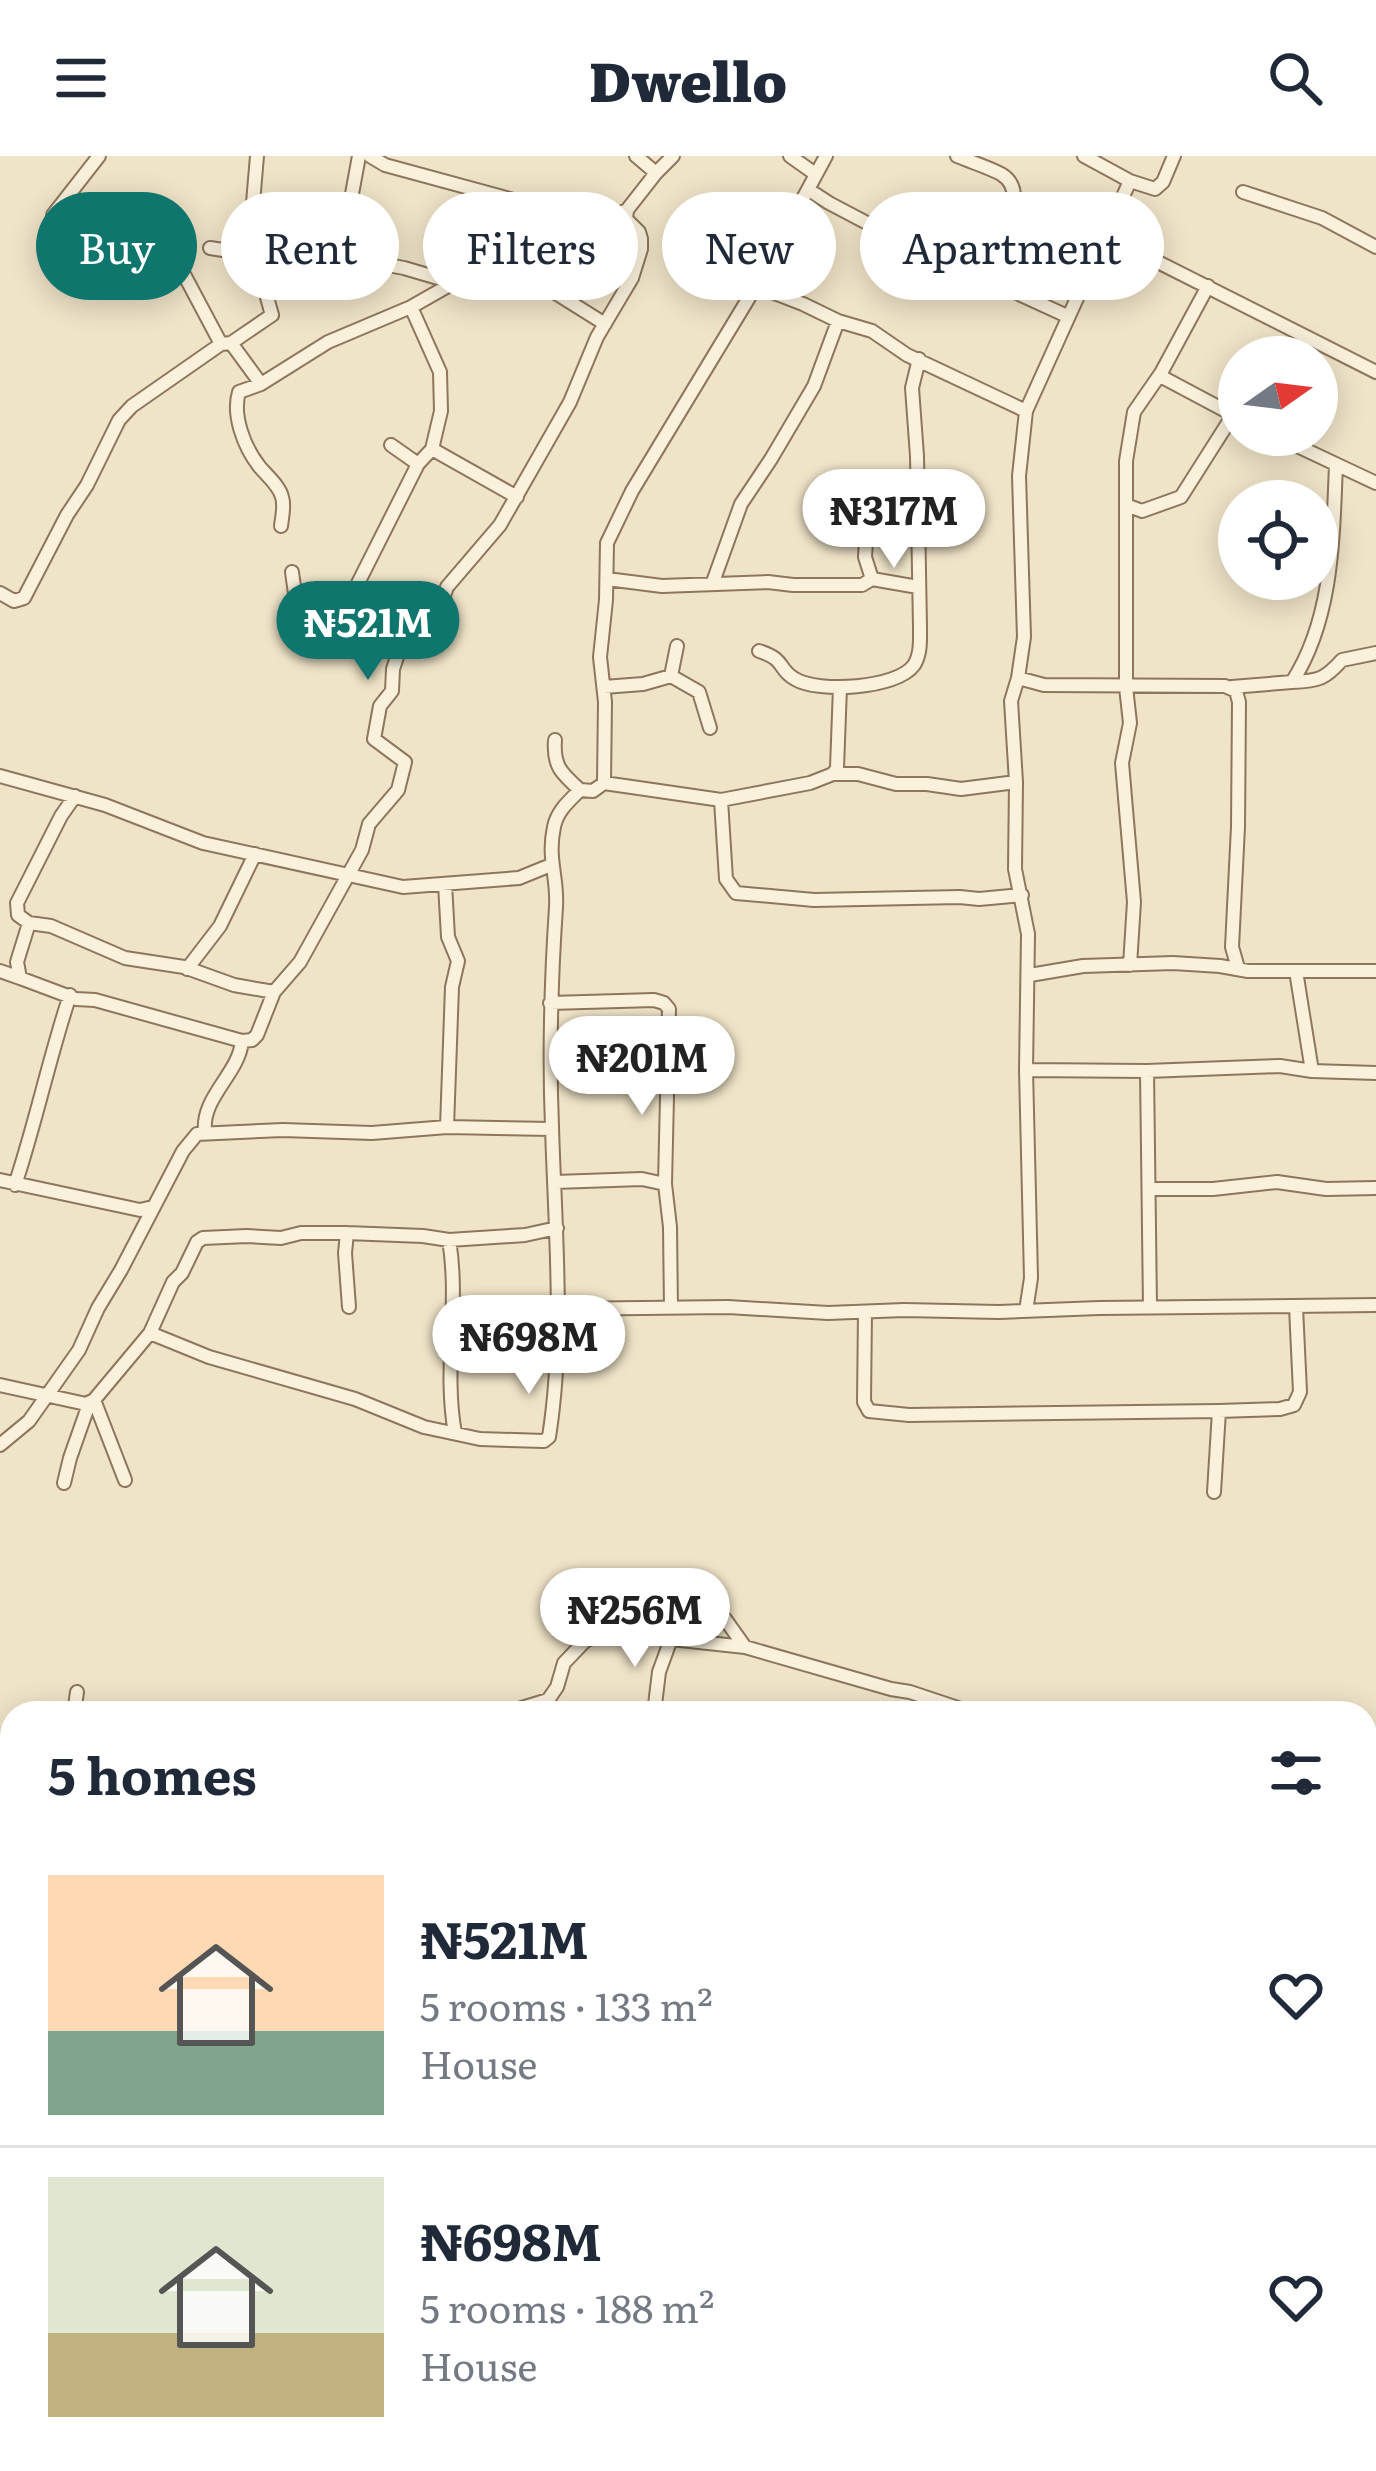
<!DOCTYPE html>
<meta charset="utf-8">
<style>
body{margin:0;font-family:Literata,serif;background:#f6f6f7;color:#1f2937;height:100vh;display:flex;flex-direction:column;font-size:45px;white-space:nowrap}
*{box-sizing:border-box;margin:0}
p{font-size:39px;color:#747a83}
.icon{flex:none;width:66px;height:66px;fill:none;stroke:currentColor;stroke-width:2;stroke-linecap:round;stroke-linejoin:round}
.map{position:relative;flex:1;overflow:hidden}
.side{position:absolute;left:0px;top:1545px;width:1377px;height:771px;display:flex;flex-direction:column;background:#fff;border-radius:36px 36px 0 0;box-shadow:0 6px 30px #0003}
.side>*{flex:none}
.top-card{position:absolute;left:36px;top:36px;width:1305px;height:108px;display:flex;gap:24px}
.needle{width:78px;rotate:76deg}
.fabs{position:absolute;left:1218px;top:180px;display:grid;gap:24px}
.fabs a{display:grid;place-items:center;width:120px;height:120px;border-radius:50%;background:#fff;box-shadow:0 6px 30px #0003;font-size:60px}
.price{position:absolute;translate:-50% -102px;padding:0 27px;border-radius:42px;background:#fff;color:#222;font-size:39px;line-height:78px;filter:drop-shadow(0 3px 6px #0008)}
.price::after{content:'';position:absolute;left:50%;top:72px;width:36px;height:27px;margin-left:-18px;background:inherit;clip-path:polygon(0 0,100% 0,50% 100%)}
.price.selected{background:#0f766e;color:#fff}
ul{padding:0;list-style:none}
li{display:flex;align-items:center;gap:36px;height:300px;padding:0 48px}
li+li{border-top:3px solid #e0e1e3}
li span{display:grid;place-items:center;flex:none;width:336px;height:240px;border-radius:0px;color:#555}
li>.icon{margin-inline-start:auto}
span .icon{width:144px;height:144px;fill:#fffc;stroke-width:1}
li b{font-size:51px}
h2{display:flex;justify-content:space-between;align-items:center;height:144px;padding:0 48px;font-size:51px}
.pill{padding:0 42px;border-radius:54px;background:#fff;box-shadow:0 6px 30px #0003;font-size:42px;line-height:108px}
.pill.selected{background:#0f766e;color:#fff}
header{display:flex;justify-content:space-between;align-items:center;height:156px;padding:0 48px;background:#fff;font-size:54px;font-weight:800}
.map>svg:first-child{display:block}
</style>
<header><svg class="icon" aria-label="menu" viewBox="0 0 24 24"><path d="M4 6h16M4 12h16M4 18h16"/></svg>Dwello<svg class="icon" aria-label="search" viewBox="0 0 24 24"><circle cx="10" cy="10" r="6"/><path d="M15 15l6 6"/></svg></header>
<div class="map">
<svg width="1376" height="2315" viewBox="0 0 1376 2315">
<rect width="100%" height="100%" fill="#f0e4c8"/>
<g fill="none" stroke-linecap="round" stroke-linejoin="round">
<path stroke="#a9c4bc" stroke-width="16" d="M0 1814 12 1822
M158 2315 161 2304"/>
<defs>
<path id="minor" d="M359 0 347 65V90L366 105 404 112 455 127
M370 0 385 9 565 58 611 61 627 54 656 17 673 0
M636 0 656 17
M790 0 814 17
M957 0C971 6 988 11 1001 18 1035 38 993 96 981 120
M1084 0 1130 25
M809 34 829 47 884 76 1067 160
M1243 36 1322 62 1376 91
M53 59 99 0
M1105 86 1142 98 1376 216
M210 92 255 99 253 47 257 0
M506 97 538 126 605 168
M138 109 143 103 156 100 179 109 221 188
M756 130 803 148 838 165 872 175 907 199 1026 255
M1208 130 1161 217 1162 221 1239 262
M231 187 272 159 255 99
M1274 279 1376 327
M391 289 418 308 432 293 441 255 440 216 411 151
M432 293 517 341
M1126 349 1142 355 1181 341 1233 259
M281 370C282 361 285 350 282 341 279 329 266 319 259 310 244 291 232 259 239 236L261 228 328 186 411 151 506 97 565 58
M866 385 865 401 872 423
M292 416 297 452 333 469 343 457 418 308
M607 423 662 430 768 426 793 429H862L872 423 918 431
M713 426 741 348 771 303 814 230 838 165
M0 437 14 445 24 442 67 359 87 329 119 264 132 250 221 188 231 187 261 228
M759 495C787 504 777 513 795 523 818 537 897 533 914 509 921 498 920 484 920 472L917 300 912 232 919 203
M671 520 677 490
M1018 522 1044 529 1225 530 1236 535 1239 546 1238 671 1232 791 1238 812
M1292 526C1319 525 1325 523 1342 504L1376 497
M604 531 643 528 671 520 699 536 710 572
M1232 531 1292 526C1333 463 1333 381 1336 308
M555 584C553 610 561 617 580 634
M833 618H858L896 628H927L961 633 1016 626
M0 620 105 649 203 687 403 731 519 722 551 709
M604 627 721 644 810 627 833 618 837 612 840 531
M75 640 61 660 17 747 18 759 29 767 51 770 125 802 184 811 234 829 274 836 300 806 362 694 369 668 398 634 405 606 374 583 380 550 392 535 393 513 400 492 438 457 447 431 500 369 570 246 597 181 632 122 641 93V83L639 76 626 63 627 54
M721 644 726 723 736 737 814 744 960 741 979 743 1022 739
M445 728 448 781 458 805 452 831 447 971
M29 767 17 806 20 822 76 843 95 844 242 885 252 884 257 879 274 836
M1130 809 1134 746 1122 607 1130 567 1126 531V305L1134 256 1161 217
M187 813 220 770 255 698
M0 815 20 822
M1296 815 1312 915
M1030 819 1083 810 1173 807 1220 810 1248 815H1376
M550 847 654 844 664 847 669 853 665 1028 670 1071 671 1152
M1026 914 1147 915 1280 910 1312 915 1376 917
M1147 915 1150 1151
M205 976C201 941 239 918 242 885
M0 1024 140 1054 153 1051
M555 1026 642 1023 665 1028
M15 1029C36 966 49 902 70 839
M1149 1033H1213L1277 1026 1326 1033 1376 1032
M347 1077 345 1097 349 1151
M449 1084C460 1148 443 1213 455 1277
M557 1153 728 1151 828 1157 904 1154 999 1156 1099 1152 1376 1149
M1026 1155 1031 1122 1026 914 1028 778 1015 713 1016 626 1011 545 1018 522 1024 481 1019 320 1026 255 1130 25 1155 33 1163 26 1174 0
M865 1156 864 1246 869 1255 909 1259 1219 1255 1280 1253 1294 1249 1300 1236 1296 1151
M150 1177 209 1201 355 1243 424 1271 480 1283 544 1285 549 1281C565 1179 555 1074 552 971 549 897 551 825 556 751 558 721 547 703 554 671 557 655 569 645 580 634L593 635 604 627 605 546 600 501 606 444 607 387 632 335 756 130 826 0
M0 1229 86 1248 94 1244 150 1177 173 1126 182 1117 197 1086 203 1082 247 1080 281 1082 301 1077H347L423 1080 449 1084 525 1079 557 1072
M94 1244 125 1324
M0 1289 29 1265 79 1194 98 1152 121 1114 183 995 197 978 283 974 372 977 447 971 552 973
M64 1327 70 1302 89 1248
M1214 1336 1219 1255
M632 1467 671 1483 745 1491
M74 1557 77 1536
M505 1557 548 1544 557 1531 564 1507 585 1485 622 1468 688 1455 710 1456 725 1463 745 1491 891 1533 910 1536 973 1557
M654 1557 659 1516 671 1483 688 1455
M1365 1685 1376 1690
M0 1698H12
M1365 2093 1376 2092
M1365 2198 1376 2196
M1365 2243 1376 2207
M492 2304 525 2315
M718 2304 733 2307 742 2304
M880 2304 884 2315
M1036 2304 1039 2315
M1218 2304 1222 2315
M586 2315 589 2304
M691 2315 693 2304
M1342 2315 1348 2304"/>
</defs>
<use href="#minor" stroke="#8d765c" stroke-width="16"/>
<use href="#minor" stroke="#faf1dc" stroke-width="12"/>
</g>
</svg>
<div class="fabs">
<a><svg class="needle" viewBox="-14 -14 28 28"><path d="M0-13l5 13h-10z" fill="#e53935"/><path d="M0 13l5-13h-10z" fill="#747a83"/></svg></a>
<a><svg class="icon" aria-label="locate" viewBox="0 0 24 24"><circle cx="12" cy="12" r="6"/><path d="M12 2v4M12 18v4M2 12h4M18 12h4"/></svg></a>
</div>
<b class="price" style="left:894px;top:415px">₦317M</b>
<b class="price selected" style="left:368px;top:527px">₦521M</b>
<b class="price" style="left:642px;top:962px">₦201M</b>
<b class="price" style="left:529px;top:1241px">₦698M</b>
<b class="price" style="left:635px;top:1514px">₦256M</b>
<div class="top-card">
<a class="pill selected">Buy</a>
<a class="pill">Rent</a>
<a class="pill">Filters</a>
<a class="pill">New</a>
<a class="pill">Apartment</a>
</div>
<section class="side">
<h2>5 homes<svg class="icon" aria-label="filters" viewBox="0 0 24 24"><path d="M4 7h16M4 17h16"/><circle cx="9" cy="7" r="2"/><circle cx="15" cy="17" r="2"/></svg></h2>
<ul>
<li><span style="background:linear-gradient(#ffd9b3 65%,#7fa58c 0)"><svg class="icon" aria-label="home" viewBox="0 0 24 24"><path d="M3 11l9-7 9 7M6 9v11h12V9"/></svg></span><div><b>₦521M</b><p>5 rooms · 133 m²</p><p>House</p></div><svg class="icon" aria-label="heart" viewBox="0 0 24 24"><path d="M12 20l-8-8c-3-5 5-10 8-4 3-6 11-1 8 4z"/></svg></li>
<li><span style="background:linear-gradient(#dfe7d0 65%,#c2b280 0)"><svg class="icon" aria-label="home" viewBox="0 0 24 24"><path d="M3 11l9-7 9 7M6 9v11h12V9"/></svg></span><div><b>₦698M</b><p>5 rooms · 188 m²</p><p>House</p></div><svg class="icon" aria-label="heart" viewBox="0 0 24 24"><path d="M12 20l-8-8c-3-5 5-10 8-4 3-6 11-1 8 4z"/></svg></li>
</ul>
</section>
</div>
